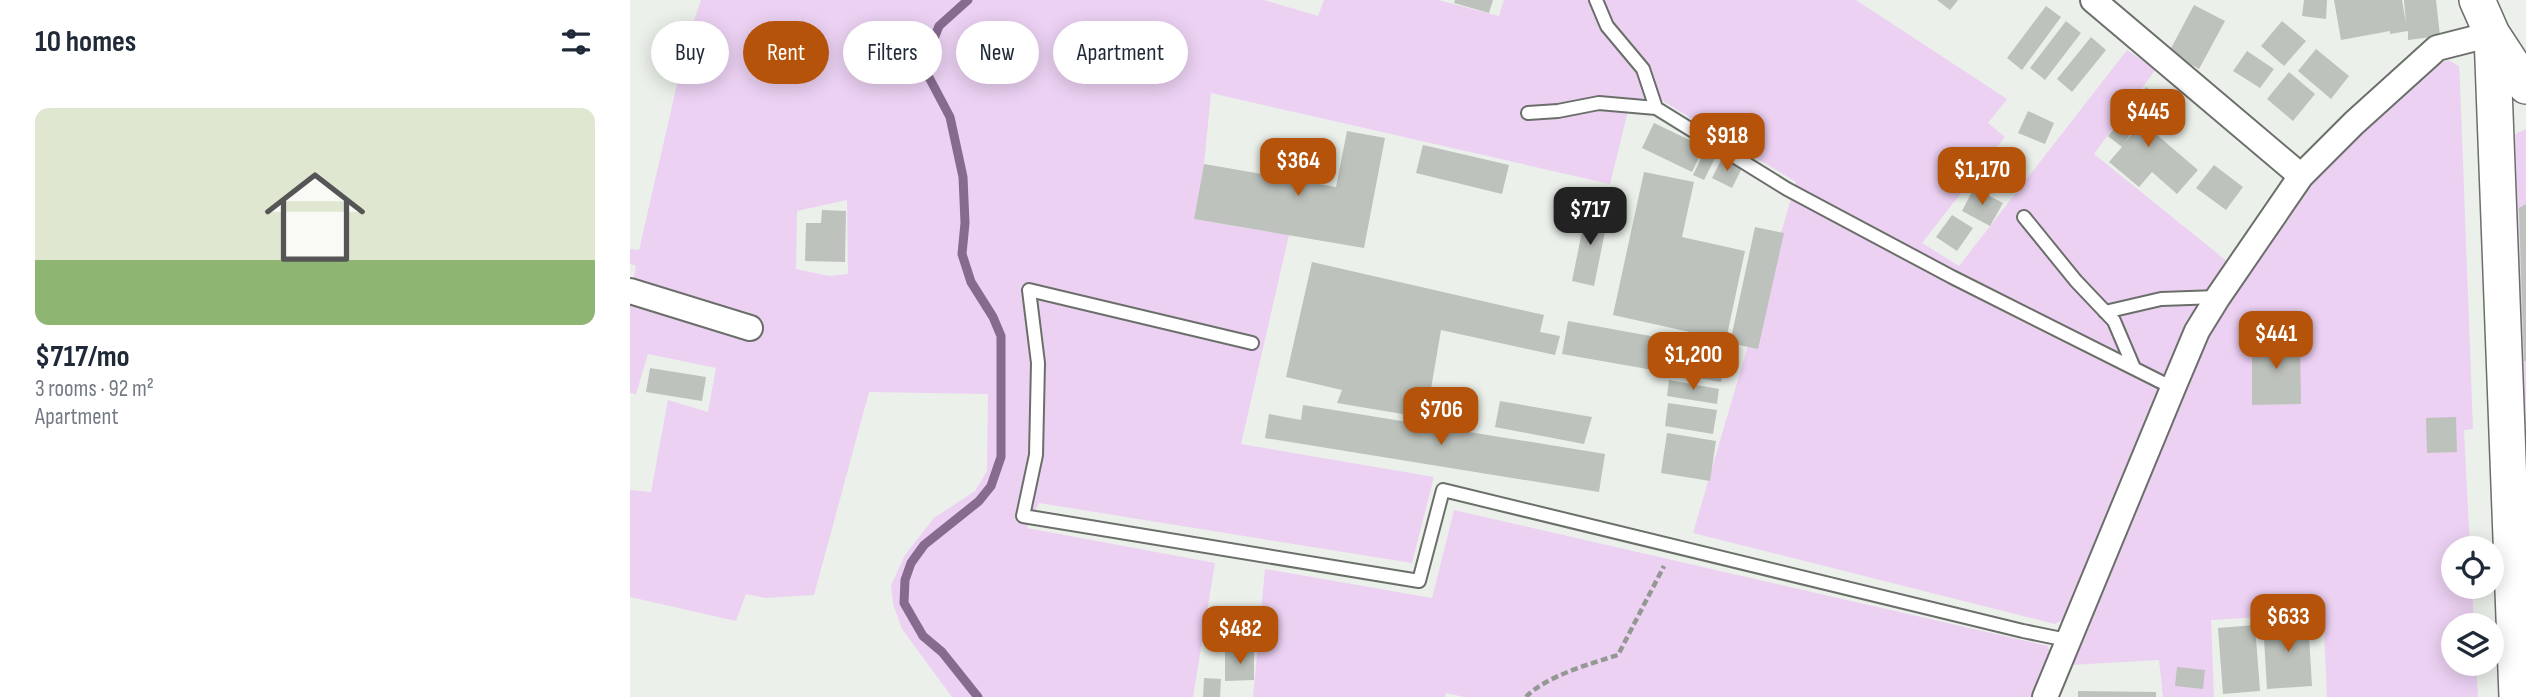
<!DOCTYPE html>
<meta charset="utf-8">
<style>
body{margin:0;font-family:"Sofia Sans Condensed",sans-serif;background:#f6f6f7;color:#1f2937;height:100vh;display:flex;flex-direction:column;font-size:26px;white-space:nowrap}
*{box-sizing:border-box;margin:0}
p{font-size:23px;color:#747a83}
.icon{flex:none;width:38px;height:38px;fill:none;stroke:currentColor;stroke-width:2;stroke-linecap:round;stroke-linejoin:round}
.map{position:relative;flex:1;overflow:hidden}
.side{display:flex;flex-direction:column;background:#fff;width:630px}
.side>*{flex:none}
.hud{position:absolute;left:21px;top:21px;width:665px;height:63px;display:flex;gap:14px}
.tools{position:absolute;left:1811px;top:536px;display:grid;gap:14px}
.tools a{display:grid;place-items:center;width:63px;height:63px;border-radius:50%;background:#fff;box-shadow:0 4px 18px #0003;font-size:35px}
.price{position:absolute;translate:-50% -60px;padding:0 16px;border-radius:14px;background:#b45309;color:#fff;font-size:23px;line-height:46px;filter:drop-shadow(0 2px 4px #0008)}
.price::after{content:'';position:absolute;left:50%;top:42px;width:21px;height:16px;margin-left:-10px;background:inherit;clip-path:polygon(0 0,100% 0,50% 100%)}
.price.current{background:#222;color:#fff}
ul{padding:0;list-style:none}
li{display:grid;align-content:center;gap:14px;height:371px;padding:0 35px}
li span{display:grid;place-items:center;height:217px;border-radius:14px;color:#555}
li>.icon{margin-inline-start:auto}
span .icon{width:126px;height:126px;fill:#fffc;stroke-width:1}
li b{font-size:30px}
h2{display:flex;justify-content:space-between;align-items:center;height:84px;padding:0 35px;font-size:30px}
.tag{padding:0 24px;border-radius:32px;background:#fff;box-shadow:0 4px 18px #0003;font-size:24px;line-height:63px}
.tag.current{background:#b45309;color:#fff}
main{display:flex;flex:1;min-height:0}
.map>svg:first-child{display:block}
</style>
<main>
<section class="side">
<h2>10 homes<svg class="icon" aria-label="filters" viewBox="0 0 24 24"><path d="M4 7h16M4 17h16"/><circle cx="9" cy="7" r="2"/><circle cx="15" cy="17" r="2"/></svg></h2>
<ul>
<li><span style="background:linear-gradient(#dfe7d0 70%,#8fb573 0)"><svg class="icon" aria-label="home" viewBox="0 0 24 24"><path d="M3 11l9-7 9 7M6 9v11h12V9"/></svg></span><div><b>$717/mo</b><p>3 rooms · 92 m²</p><p>Apartment</p></div></li>
</ul>
</section>
<div class="map">
<svg width="1896" height="697" viewBox="0 0 1896 697">
<rect width="100%" height="100%" fill="#ebf0ea"/>
<path fill="#ecd1f3" fill-rule="evenodd" d="M71 0H634L688 16 694 0H808L869 16 874 0H1226L1377 99 1358 123 1375 137 1292 243 1329 266 1497 50 1526 69 1464 154 1598 262 1562 319 1519 410 1432 620 1425 624 1063 533 1166 182 1028 98 1001 99 980 184 581 93 574 164 564 219 659 235 611 444 804 477 782 563 409 503 397 528 585 563 563 697H322L272 629 263 604 261 585 275 555 304 518 345 491 357 471 358 394 239 392 184 595 135 598 116 594 106 621 0 597V490L21 492 38 400 78 412 86 368 18 354 6 394 0 393V299L6 266 0 264V249L9 250 57 41ZM217 200 218 274 199 276 166 269 167 211Z
M1818 60 1829 66 1830 83 1843 429 1834 430 1840 548H1824V586H1842L1844 625H1824V663H1846L1848 697H1697L1693 613 1581 620 1584 697H1533L1529 660 1440 665 1563 364C1599 294 1650 214 1704 157 1734 125 1770 96 1802 67Z
M1896 129V504L1883 135Z
M824 510 1418 646 1421 656 1404 697H834L816 693 815 697H623L635 569 802 598Z"/>
<g fill="none" stroke-linecap="round" stroke-linejoin="round">
<path stroke="#866b8e" stroke-width="9" d="M338 0 309 26 293 66 320 117 333 177 335 223 332 254 341 282 363 317 371 336V457L361 486 349 501 294 545 281 563 275 580 274 603 293 636 312 652 348 697"/>
</g>
<path fill="#bdc2bc" d="M825 0H863L859 13 824 3Z
M1307 0H1328L1320 10Z
M1674 0H1697L1696 19 1672 16Z
M1704 0H1772L1776 23 1774 0H1806L1810 36 1778 40V31L1760 34V31L1711 40Z
M1564 5 1595 21 1569 69 1539 52Z
M1416 6 1431 17 1392 70 1377 58Z
M1436 21 1451 33 1415 80 1400 68Z
M1652 21 1676 41 1654 66 1631 46Z
M1461 37 1476 50 1442 92 1427 79Z
M1686 49 1719 76 1701 99 1668 71Z
M1617 51 1644 69 1630 88 1603 71Z
M1659 72 1685 94 1663 121 1637 99Z
M1516 87 1529 97 1494 143 1513 123 1568 170 1547 194 1522 172 1509 187 1479 162 1492 147 1478 136Z
M1398 111 1424 123 1415 144 1388 133Z
M1024 123 1074 147 1062 172 1012 148Z
M717 131 755 138 734 248 564 219 574 164 706 187Z
M793 145 879 165 872 194 786 173Z
M1074 152 1085 158 1074 180 1063 175Z
M1092 158 1112 168 1102 188 1082 178Z
M1584 165 1613 187 1596 210 1566 188Z
M1014 172 1064 182 1052 237 1115 251 1096 340 983 315Z
M1344 188 1373 203 1360 226 1332 211Z
M1896 204V361H1894L1889 208Z
M957 207 979 212 964 286 942 281Z
M192 210 216 211 215 262 175 261 176 223H191Z
M1322 215 1343 228 1327 251 1306 237Z
M1125 227 1154 233 1128 349 1100 343Z
M682 262 914 315 910 332 930 336 925 355 811 330 796 418 707 403 712 390 656 377Z
M938 321 1097 350 1091 382 932 354Z
M1622 338H1670L1671 404 1622 405Z
M20 368 76 377 72 401 16 392Z
M1039 380 1089 389 1087 404 1037 396Z
M870 401 962 417 954 444 865 427Z
M1038 403 1087 410 1083 434 1035 426Z
M673 405 975 454 969 492 635 438 639 414 671 420Z
M1826 417 1827 452 1797 453 1796 418Z
M1037 433 1086 441 1080 481 1031 473Z
M1678 619 1682 686 1637 689 1633 622Z
M1625 625 1630 691 1593 694 1588 628Z
M624 650V680L595 681V651Z
M1547 667 1575 670 1573 689 1545 686Z
M574 678 591 679 590 697H573Z
M1448 691 1526 692V697H1448Z"/>
<g fill="none" stroke-linecap="round" stroke-linejoin="round">
<defs>
<path id="lane" d="M966 0 977 26 1013 69 1026 108 1157 189 1322 277 1543 388
M898 113 928 111 969 103 1026 108
M1394 217 1446 281 1484 321 1504 368
M1475 312 1531 299 1588 297
M622 343 399 290 408 363 406 455 393 516 789 581 813 490 1393 631 1437 640"/>
<path id="street" d="M1463 0 1671 176
M0 291 120 328
M1415 697 1543 388 1567 331 1588 297 1671 176 1724 123 1807 48 1862 34"/>
<path id="secondary" d="M1847 0 1862 34 1887 697
M1862 34 1896 86"/>
</defs>
<use href="#lane" stroke="#6b6f6a" stroke-width="16"/>
<use href="#street" stroke="#6b6f6a" stroke-width="28"/>
<use href="#secondary" stroke="#6b6f6a" stroke-width="38"/>
<path stroke="#949893" stroke-width="4.5" stroke-dasharray="7 3.5" stroke-linecap="butt" d="M896 697C914 677 962 663 988 655L1034 566"/>
<use href="#lane" stroke="#fff" stroke-width="12"/>
<use href="#street" stroke="#fff" stroke-width="24"/>
<use href="#secondary" stroke="#fff" stroke-width="35"/>
</g>
</svg>
<div class="tools">
<a><svg class="icon" aria-label="locate" viewBox="0 0 24 24"><circle cx="12" cy="12" r="6"/><path d="M12 2v4M12 18v4M2 12h4M18 12h4"/></svg></a>
<a><svg class="icon" aria-label="layers" viewBox="0 0 24 24"><path d="M12 4l9 5-9 5-9-5zM3 14l9 5 9-5"/></svg></a>
</div>
<b class="price" style="left:1518px;top:149px">$445</b>
<b class="price" style="left:1097px;top:173px">$918</b>
<b class="price" style="left:668px;top:198px">$364</b>
<b class="price" style="left:1352px;top:207px">$1,170</b>
<b class="price current" style="left:960px;top:247px">$717</b>
<b class="price" style="left:1646px;top:371px">$441</b>
<b class="price" style="left:1063px;top:392px">$1,200</b>
<b class="price" style="left:811px;top:447px">$706</b>
<b class="price" style="left:1658px;top:654px">$633</b>
<b class="price" style="left:610px;top:666px">$482</b>
<div class="hud">
<a class="tag">Buy</a>
<a class="tag current">Rent</a>
<a class="tag">Filters</a>
<a class="tag">New</a>
<a class="tag">Apartment</a>
</div>
</div>
</main>
